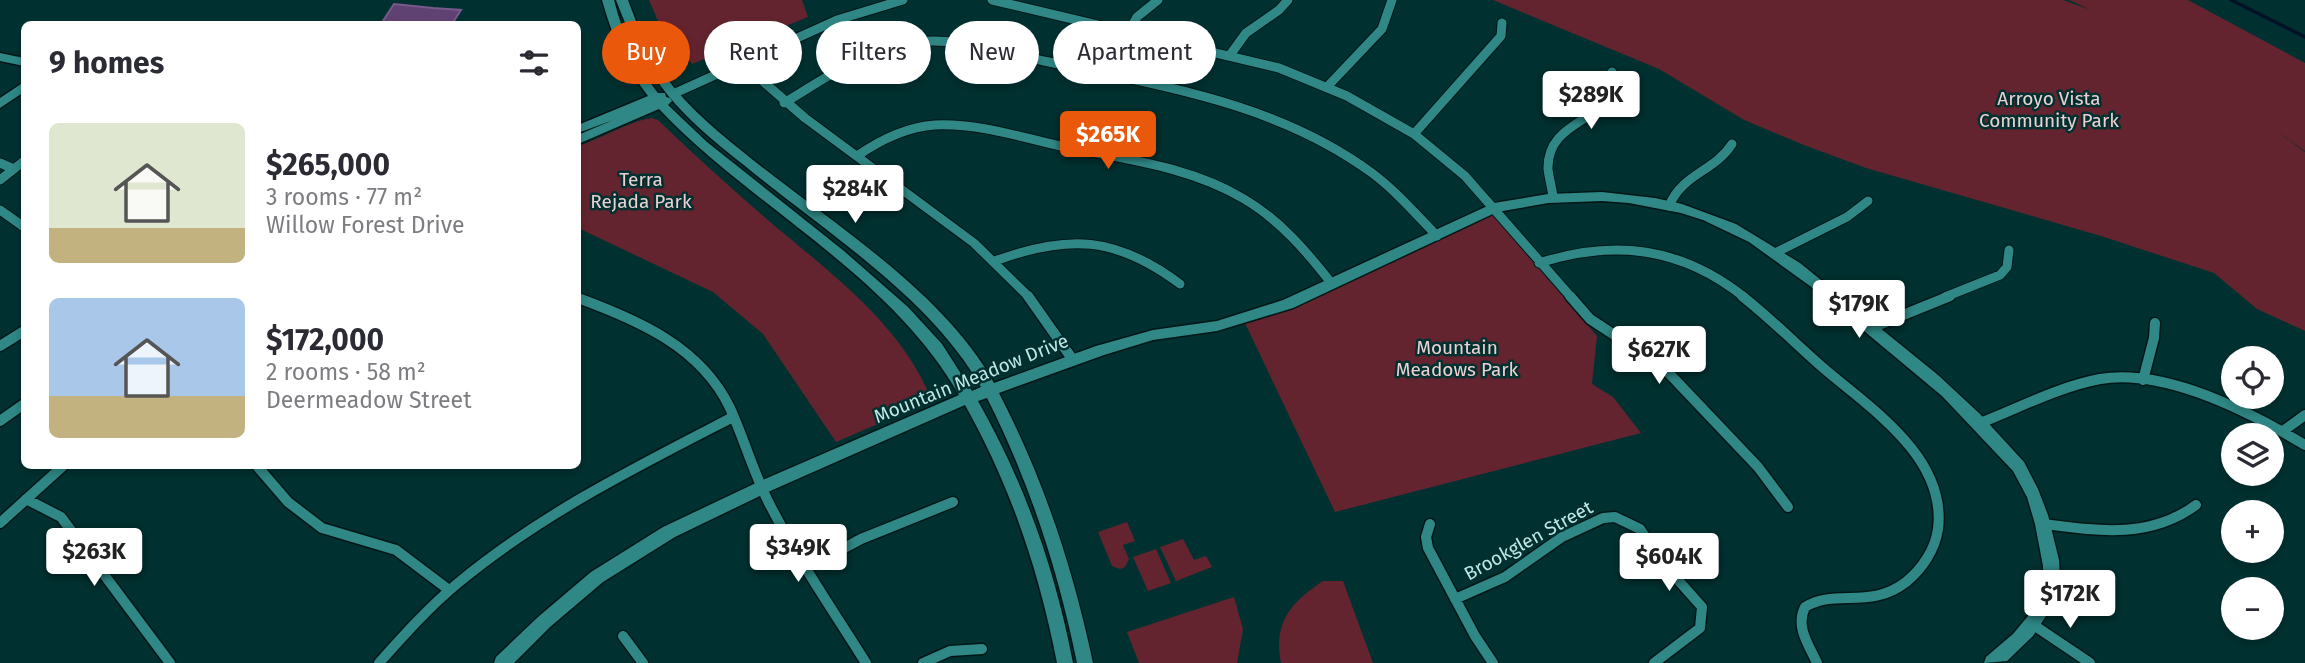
<!DOCTYPE html>
<meta charset="utf-8">
<style>
body{margin:0;font-family:"Fira Sans",sans-serif;background:#f7f7f7;color:#2b2b33;height:100vh;display:flex;flex-direction:column;font-size:26px;white-space:nowrap}
*{box-sizing:border-box;margin:0}
p{font-size:23px;color:#7c7c81}
.icon{flex:none;width:38px;height:38px;fill:none;stroke:currentColor;stroke-width:2;stroke-linecap:round;stroke-linejoin:round}
.map{position:relative;flex:1;overflow:hidden}
.details{position:absolute;left:21px;top:21px;width:560px;height:448px;display:flex;flex-direction:column;background:#fff;border-radius:10px;box-shadow:0 4px 10px #0003}
.details>*{flex:none}
.hud{position:absolute;left:602px;top:21px;width:665px;height:63px;display:flex;gap:14px}
.fabs{position:absolute;left:2221px;top:346px;display:grid;gap:14px}
.fabs a{display:grid;place-items:center;width:63px;height:63px;border-radius:50%;background:#fff;box-shadow:0 4px 10px #0003;font-size:35px}
.price{position:absolute;translate:-50% -60px;padding:0 16px;border-radius:7px;background:#fff;color:#222;font-size:23px;line-height:46px;filter:drop-shadow(0 2px 4px #0008)}
.price::after{content:'';position:absolute;left:50%;top:42px;width:21px;height:16px;margin-left:-10px;background:inherit;clip-path:polygon(0 0,100% 0,50% 100%)}
.price.selected{background:#ea580c;color:#fff}
ul{padding:0;list-style:none}
li{display:flex;align-items:center;gap:21px;height:175px;padding:0 28px}
li span{display:grid;place-items:center;flex:none;width:196px;height:140px;border-radius:10px;color:#555}
li>.icon{margin-inline-start:auto}
span .icon{width:84px;height:84px;fill:#fffc;stroke-width:1}
li b{font-size:30px}
h2{display:flex;justify-content:space-between;align-items:center;height:84px;padding:0 28px;font-size:30px}
.pill{padding:0 24px;border-radius:32px;background:#fff;box-shadow:0 4px 10px #0003;font-size:24px;line-height:63px}
.pill.selected{background:#ea580c;color:#fff}
.map>svg:first-child{display:block}
</style>
<div class="map">
<svg width="2305" height="663" viewBox="0 0 2305 663">
<rect width="100%" height="100%" fill="#003130"/>
<path fill="#63242f" d="M649 0H802L808 17 692 64 657 19Z
M1493 0H2063L2091 10 2069 0H2188L2305 63V151L2277 131 2305 152V331L2257 309 2214 273 2101 236 1866 168 1804 145 1744 120 1659 69Z
M652 118 658 120C694 155 731 188 769 221 829 272 902 324 932 401L836 442 763 334 713 292 578 228V146C601 139 629 121 652 118Z
M1489 211 1597 336 1592 384 1613 397 1641 433 1335 512 1243 319Z
M1127 522 1135 541 1123 545 1129 559 1125 567 1120 569 1112 566 1098 532Z
M1183 539 1194 560 1206 556 1212 567 1176 581 1160 547Z
M1156 549 1171 583 1148 591 1133 557Z
M1323 581H1343L1373 663H1281C1273 623 1291 602 1323 581Z
M1234 597 1243 629 1237 663H1139L1127 632Z"/>
<g fill="none" stroke-linecap="round" stroke-linejoin="round">
<path stroke="#001128" stroke-width="3.5" d="M2231 0 2305 37"/>
</g>
<path fill="#5f4271" stroke="#77598a" stroke-width="2" d="M394 4 433 8 461 10 452 24H381Z"/>
<g fill="none" stroke-linecap="round" stroke-linejoin="round">
<defs>
<path id="street-far1" d="M992 0 1279 68 1347 96 1414 134 1465 176 1571 297
M1129 31 1137 17 1158 0
M1230 55 1246 33 1279 10 1288 0
M742 63 805 118 974 243 1029 297
M1327 87 1382 29 1392 0
M673 94 837 20 903 0
M784 103C821 81 859 53 902 44 952 34 1001 52 1049 62 1162 86 1277 103 1372 173 1396 191 1416 214 1437 236
M1414 134 1501 36 1502 23
M857 156C880 140 907 127 935 125 978 123 1020 137 1061 146 1123 159 1189 166 1244 199 1280 220 1307 252 1332 284
M0 163 14 169
M0 180 24 161
M1553 197C1552 188 1549 178 1548 169 1547 121 1603 123 1611 89 1613 84 1612 77 1612 72
M1669 206C1683 173 1714 172 1732 144
M0 210 24 227
M1775 253 1847 217 1868 201
M995 261C1068 234 1116 236 1180 284
M1539 263C1615 239 1681 247 1744 297
M1945 297 2000 275 2007 267 2009 250"/>
<path id="street" d="M1028 296 1073 360
M1570 296 1590 319 1663 367 1758 467 1788 507
M1742 296C1770 318 1795 343 1821 366 1868 407 1947 456 1938 529 1935 550 1922 569 1906 582 1870 610 1836 588 1805 607 1795 627 1809 645 1817 663
M578 298C638 320 701 347 730 408 745 441 754 475 771 507 799 561 834 612 866 663
M1871 328 1950 296
M0 346 24 331
M2143 380 2154 338 2155 323
M0 421 24 404
M1980 423C2019 408 2058 387 2100 379 2166 368 2250 412 2305 445
M2283 431 2305 415
M257 466 288 502 322 528 396 550 449 590
M26 499 61 517 170 663
M0 523 63 466
M1430 524 1426 537 1428 548 1475 636 1493 663
M2044 524C2098 531 2150 539 2196 505
M807 568 861 539 953 502
M1455 599 1505 577 1562 537 1603 518 1615 517 1640 529 1661 561 1702 607 1700 628 1654 663
M2032 624 2090 663
M623 636 643 663
M379 663C404 635 429 607 458 583 541 514 638 466 733 417
M923 663 950 651 982 649"/>
<path id="secondary" d="M602 0H614C623 35 636 65 658 93H665L666 97 670 98 672 101 668 105 707 142 844 251 908 307 942 344 972 391 981 387C929 296 825 232 745 166 713 141 680 114 657 81 639 56 627 29 616 0H628C638 27 648 53 665 76 689 109 722 135 753 160 833 224 944 292 994 383L1096 346 1153 330 1217 321 1283 300 1494 203 1548 194 1602 192 1655 198 1682 204 1736 224 1800 263 1938 375 1980 414 2024 462 2038 489 2048 515 2059 560 2060 577 2058 589 2046 616 2033 636 2007 661 1984 663 1986 657 2013 634 2028 616 2038 598 2043 583V566L2035 524 2027 497 2013 471 1942 396 1810 286 1749 242 1703 220 1681 213 1629 203 1602 201 1548 203 1497 212 1293 308 1217 331 1153 340 1104 355 999 393C1044 480 1073 568 1093 663H1077C1058 570 1030 483 987 398L978 401C1025 484 1055 569 1073 663H1057C1039 571 1011 487 965 405L768 492 675 537 603 582 550 627 514 663H494L496 657 538 617 591 572 663 527 758 482 959 395C889 273 754 209 659 109L578 144V135L613 120 578 133V125L648 96C625 67 612 36 602 0Z
M0 53 24 58V66L0 61Z
M24 82V92L0 108V98Z"/>
</defs>
<use href="#street-far1" stroke="#001716" stroke-width="11"/>
<use href="#street" stroke="#001716" stroke-width="13"/>
<use href="#secondary" stroke="#001716" stroke-width="3"/>
<use href="#street-far1" stroke="#2f8886" stroke-width="9"/>
<use href="#street" stroke="#2f8886" stroke-width="10"/>
<use href="#secondary" fill="#2f8886" fill-rule="evenodd"/>
</g>
<g text-anchor="middle" stroke-width="5" stroke-linejoin="round" paint-order="stroke">
<g font-size="19" fill="#eed0d2" stroke="#003130">
<text x="2049" y="105">Arroyo Vista<tspan x="2049" dy="22">Community Park</tspan></text>
<text x="641" y="186">Terra<tspan x="641" dy="22">Rejada Park</tspan></text>
<text x="1457" y="354">Mountain<tspan x="1457" dy="22">Meadows Park</tspan></text>
</g>
<g font-size="19" fill="#c0e7e5" stroke="#003130">
<text transform="translate(971 378) rotate(-22)" y="7">Mountain Meadow Drive</text>
<text transform="translate(1528 540) rotate(-29)" y="7">Brookglen Street</text>
</g>
</g>
</svg>
<div class="fabs">
<a><svg class="icon" aria-label="locate" viewBox="0 0 24 24"><circle cx="12" cy="12" r="6"/><path d="M12 2v4M12 18v4M2 12h4M18 12h4"/></svg></a>
<a><svg class="icon" aria-label="layers" viewBox="0 0 24 24"><path d="M12 4l9 5-9 5-9-5zM3 14l9 5 9-5"/></svg></a>
<a>+</a>
<a>−</a>
</div>
<b class="price" style="left:1591px;top:131px">$289K</b>
<b class="price selected" style="left:1108px;top:171px">$265K</b>
<b class="price" style="left:855px;top:225px">$284K</b>
<b class="price" style="left:1859px;top:340px">$179K</b>
<b class="price" style="left:1659px;top:386px">$627K</b>
<b class="price" style="left:798px;top:584px">$349K</b>
<b class="price" style="left:94px;top:588px">$263K</b>
<b class="price" style="left:1669px;top:593px">$604K</b>
<b class="price" style="left:2070px;top:630px">$172K</b>
<div class="hud">
<a class="pill selected">Buy</a>
<a class="pill">Rent</a>
<a class="pill">Filters</a>
<a class="pill">New</a>
<a class="pill">Apartment</a>
</div>
<section class="details">
<h2>9 homes<svg class="icon" aria-label="filters" viewBox="0 0 24 24"><path d="M4 7h16M4 17h16"/><circle cx="9" cy="7" r="2"/><circle cx="15" cy="17" r="2"/></svg></h2>
<ul>
<li><span style="background:linear-gradient(#dfe7d0 75%,#c2b280 0)"><svg class="icon" aria-label="home" viewBox="0 0 24 24"><path d="M3 11l9-7 9 7M6 9v11h12V9"/></svg></span><div><b>$265,000</b><p>3 rooms · 77 m²</p><p>Willow Forest Drive</p></div></li>
<li><span style="background:linear-gradient(#a9c7e8 70%,#c2b280 0)"><svg class="icon" aria-label="home" viewBox="0 0 24 24"><path d="M3 11l9-7 9 7M6 9v11h12V9"/></svg></span><div><b>$172,000</b><p>2 rooms · 58 m²</p><p>Deermeadow Street</p></div></li>
</ul>
</section>
</div>
